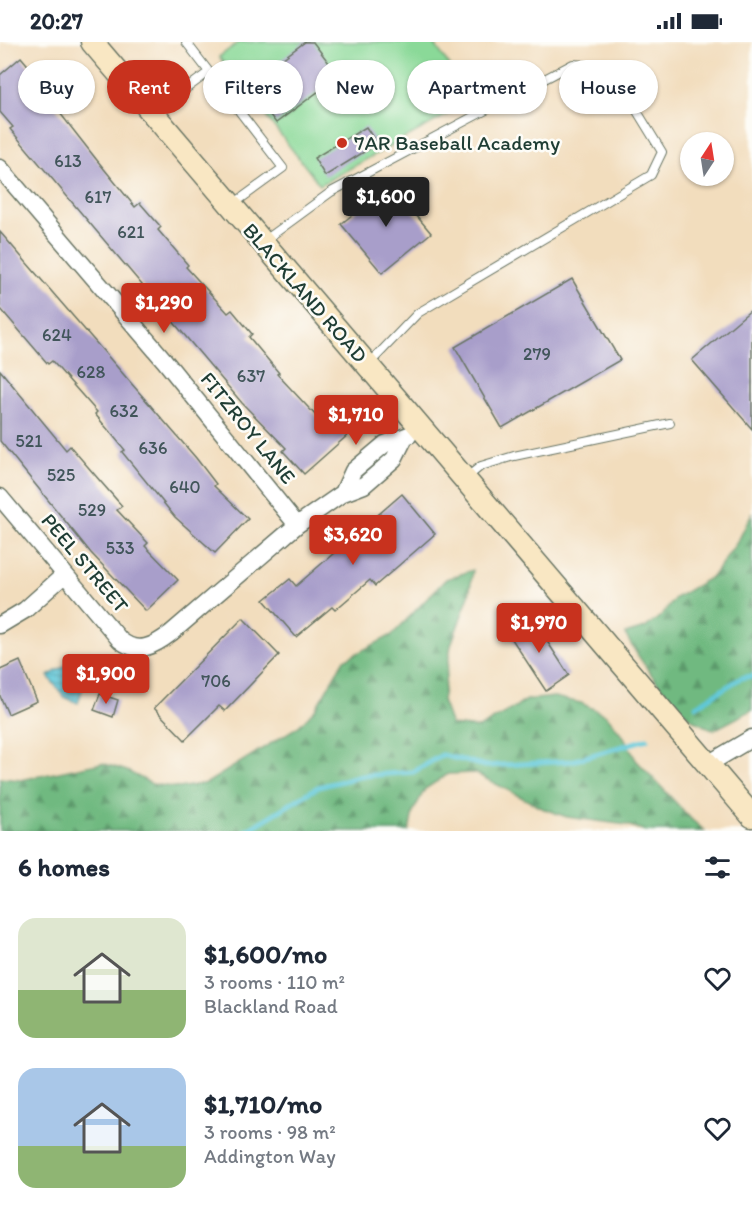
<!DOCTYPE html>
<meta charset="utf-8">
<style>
body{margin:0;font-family:Itim,sans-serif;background:#f6f6f7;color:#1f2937;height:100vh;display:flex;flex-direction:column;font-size:22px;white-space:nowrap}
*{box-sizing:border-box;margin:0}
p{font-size:20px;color:#747a83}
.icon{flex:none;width:33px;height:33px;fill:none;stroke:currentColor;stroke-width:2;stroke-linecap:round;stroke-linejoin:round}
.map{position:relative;height:789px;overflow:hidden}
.panel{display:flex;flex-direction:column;background:#fff;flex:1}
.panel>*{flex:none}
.banner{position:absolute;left:18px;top:18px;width:717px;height:54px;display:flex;gap:12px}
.needle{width:39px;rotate:12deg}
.controls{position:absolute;left:680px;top:90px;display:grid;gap:12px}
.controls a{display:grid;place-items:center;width:54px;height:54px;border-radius:50%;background:#fff;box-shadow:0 2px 4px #0004;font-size:30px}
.price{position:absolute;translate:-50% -51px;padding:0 14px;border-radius:6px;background:#c8321e;color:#fff;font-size:20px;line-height:39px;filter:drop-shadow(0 2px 3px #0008)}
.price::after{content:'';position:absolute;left:50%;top:36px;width:18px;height:14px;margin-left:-9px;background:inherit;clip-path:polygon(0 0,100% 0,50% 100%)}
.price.active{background:#222;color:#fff}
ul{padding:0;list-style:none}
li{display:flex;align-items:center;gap:18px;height:150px;padding:0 18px}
li span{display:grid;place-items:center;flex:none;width:168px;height:120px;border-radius:18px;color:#555}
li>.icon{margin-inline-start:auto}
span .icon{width:72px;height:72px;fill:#fffc;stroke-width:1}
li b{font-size:26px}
h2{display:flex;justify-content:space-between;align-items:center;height:72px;padding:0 18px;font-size:26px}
.tag{padding:0 21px;border-radius:27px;background:#fff;box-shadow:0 2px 4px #0004;font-size:21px;line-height:54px}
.tag.active{background:#c8321e;color:#fff}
.status{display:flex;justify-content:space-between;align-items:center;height:42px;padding:0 30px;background:#fff;direction:ltr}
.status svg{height:16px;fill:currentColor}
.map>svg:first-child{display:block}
</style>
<div class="status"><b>20:27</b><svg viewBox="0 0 49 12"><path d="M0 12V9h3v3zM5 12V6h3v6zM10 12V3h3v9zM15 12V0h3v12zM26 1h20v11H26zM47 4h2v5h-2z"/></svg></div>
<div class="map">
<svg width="752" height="789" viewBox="0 0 752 789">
<defs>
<pattern id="forest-firs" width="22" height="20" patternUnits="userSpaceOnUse" patternTransform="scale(1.5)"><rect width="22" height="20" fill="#6fb980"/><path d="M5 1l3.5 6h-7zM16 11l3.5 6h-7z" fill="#5b986a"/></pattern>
<pattern id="water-rules" width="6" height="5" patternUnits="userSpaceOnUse" patternTransform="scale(1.5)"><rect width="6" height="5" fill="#5ec8d9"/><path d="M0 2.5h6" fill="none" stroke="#4da4b1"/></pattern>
</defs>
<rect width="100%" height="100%" fill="#fdfcf7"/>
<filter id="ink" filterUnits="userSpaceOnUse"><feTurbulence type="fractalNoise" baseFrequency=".0167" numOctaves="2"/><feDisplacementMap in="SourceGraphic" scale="12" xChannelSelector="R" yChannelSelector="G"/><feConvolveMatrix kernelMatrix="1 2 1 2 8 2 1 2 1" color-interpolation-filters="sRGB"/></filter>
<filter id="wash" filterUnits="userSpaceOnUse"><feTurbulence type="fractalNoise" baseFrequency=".008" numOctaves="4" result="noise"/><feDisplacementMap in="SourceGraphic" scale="24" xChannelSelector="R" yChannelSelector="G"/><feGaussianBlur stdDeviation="1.35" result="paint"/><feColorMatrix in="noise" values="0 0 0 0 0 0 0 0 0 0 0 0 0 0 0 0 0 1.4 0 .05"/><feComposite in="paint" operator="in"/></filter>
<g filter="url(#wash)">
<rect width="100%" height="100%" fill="#f2ddbd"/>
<path fill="#8ad998" stroke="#548b66" stroke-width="1.5" d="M239 0H433L474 58 320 143 219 15Z"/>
<path fill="url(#forest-firs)" stroke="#477b5a" stroke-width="1.5" d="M752 471V668L714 688C707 684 698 682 692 677 670 661 638 616 625 592L645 586 662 573 675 556 713 534 738 499Z
M473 528 469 553 451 603 442 659 451 683 479 686 527 658 554 655 581 661 606 673 624 695 636 718 692 778 705 789H646L627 783 567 775 544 767 475 731 448 732 425 747 413 770 409 789H0V736L21 738 102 721 127 729 152 742 179 746 207 741 299 684 316 666 344 618 392 593 446 537Z"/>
<path fill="url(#water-rules)" stroke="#3e8286" stroke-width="1.5" d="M73 619 80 631 76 634 83 645 78 661 64 655 48 634Z"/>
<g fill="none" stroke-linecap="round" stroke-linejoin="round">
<path stroke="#5ec8d9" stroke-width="5" d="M696 664 741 636 752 634
M246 789 318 745 362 734 413 730 442 713 486 724 572 719 647 697"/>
</g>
<g id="blocks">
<path fill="#a89eca" d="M305 0H313L339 34 276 81 247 43Z
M21 15 42 40 38 43 96 117 135 165 140 161 161 185 158 188 188 223 186 225 228 271 232 268 252 292 249 295 279 331 277 332 319 377 328 369 349 392 304 432 283 409 286 406 242 361 10 87 13 85 0 70V33Z
M366 85 377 102 325 134 314 116Z
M390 142 431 191 382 231 341 182Z
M0 190 196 416 216 442 214 444 248 477 215 511 175 475 122 410 125 408 95 372 97 370 52 319 48 322 0 266Z
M572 237 620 318 502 386 455 305Z
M752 267V387L692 318Z
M0 328 66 408 70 404 101 440 122 464 117 468 148 501 145 504 178 538 146 569 91 511 0 399Z
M402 452 435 492 375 544 370 538 335 568 332 565 296 595 264 558 290 537 296 544Z
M243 576 279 613 225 669 219 664 185 698 154 666Z
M532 576 569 633 546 649 508 591Z
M20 619 37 659 8 672 0 654V628Z
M100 652 118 658 113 675 94 668Z"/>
</g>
</g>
<g filter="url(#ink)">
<use href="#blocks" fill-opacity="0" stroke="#697564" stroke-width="1.5"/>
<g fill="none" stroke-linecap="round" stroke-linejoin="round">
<defs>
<path id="lane" d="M186 0 283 126 232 163
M154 70 209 30
M264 199 331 150 573 22 610 25 662 110 651 133 418 271 369 322
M466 436 481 424 514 414 670 381"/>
<path id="street" d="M0 126 164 318 297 483
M343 451 353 429 385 402 409 393
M0 455 120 598C138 613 154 604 171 591L297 483 343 451 364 443 394 417 404 397
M0 583 25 568 64 533
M708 722 752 696"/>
<path id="secondary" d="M92 0 752 774"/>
</defs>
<use href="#lane" stroke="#697564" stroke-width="10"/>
<use href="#street" stroke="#697564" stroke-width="19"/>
<use href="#secondary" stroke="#697564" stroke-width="25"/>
<use href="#lane" stroke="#fff" stroke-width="8"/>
<use href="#street" stroke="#fff" stroke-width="16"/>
<use href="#secondary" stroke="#f9e7c3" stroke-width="22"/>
</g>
</g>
<circle fill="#c8321e" stroke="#fdfcf7" stroke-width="2" cx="342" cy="101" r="6"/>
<g text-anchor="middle" stroke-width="5" stroke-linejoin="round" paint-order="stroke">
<g font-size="18" fill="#41555a">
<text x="68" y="125">613</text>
<text x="98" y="161">617</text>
<text x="131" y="196">621</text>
<text x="57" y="299">624</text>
<text x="537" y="318">279</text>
<text x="91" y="336">628</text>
<text x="251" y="340">637</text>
<text x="124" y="375">632</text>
<text x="29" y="405">521</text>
<text x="153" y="412">636</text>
<text x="61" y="439">525</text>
<text x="185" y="451">640</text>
<text x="92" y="474">529</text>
<text x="120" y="512">533</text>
<text x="216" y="645">706</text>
</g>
<g font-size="21" fill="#1f3d34" stroke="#fdfcf7" text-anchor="start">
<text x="354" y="108">7AR Baseball Academy</text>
</g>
<g font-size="21" fill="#1f3d34" stroke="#fdfcf7">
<text transform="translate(305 251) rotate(49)" y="7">BLACKLAND ROAD</text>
<text transform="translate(248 386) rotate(51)" y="7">FITZROY LANE</text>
<text transform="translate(85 521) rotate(50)" y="7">PEEL STREET</text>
</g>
</g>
</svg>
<div class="controls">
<a><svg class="needle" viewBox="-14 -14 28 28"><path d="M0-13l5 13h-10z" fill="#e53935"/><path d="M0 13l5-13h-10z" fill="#747a83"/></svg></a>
</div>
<b class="price active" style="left:386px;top:186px">$1,600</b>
<b class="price" style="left:164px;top:292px">$1,290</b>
<b class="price" style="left:356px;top:404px">$1,710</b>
<b class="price" style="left:353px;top:524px">$3,620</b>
<b class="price" style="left:539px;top:612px">$1,970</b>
<b class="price" style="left:106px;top:663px">$1,900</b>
<div class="banner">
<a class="tag">Buy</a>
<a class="tag active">Rent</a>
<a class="tag">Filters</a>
<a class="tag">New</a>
<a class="tag">Apartment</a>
<a class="tag">House</a>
</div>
</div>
<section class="panel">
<h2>6 homes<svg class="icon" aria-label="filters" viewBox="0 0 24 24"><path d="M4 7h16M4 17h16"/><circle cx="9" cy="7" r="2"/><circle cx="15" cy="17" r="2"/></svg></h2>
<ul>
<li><span style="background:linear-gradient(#dfe7d0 60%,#8fb573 0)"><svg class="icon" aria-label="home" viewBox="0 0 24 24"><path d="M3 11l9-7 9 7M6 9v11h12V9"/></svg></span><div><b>$1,600/mo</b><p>3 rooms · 110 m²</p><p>Blackland Road</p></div><svg class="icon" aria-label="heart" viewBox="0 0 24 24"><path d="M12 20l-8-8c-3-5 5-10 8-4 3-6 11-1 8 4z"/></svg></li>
<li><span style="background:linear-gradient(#a9c7e8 65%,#8fb573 0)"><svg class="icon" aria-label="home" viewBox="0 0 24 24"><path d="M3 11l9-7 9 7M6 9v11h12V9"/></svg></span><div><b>$1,710/mo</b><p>3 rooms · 98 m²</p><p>Addington Way</p></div><svg class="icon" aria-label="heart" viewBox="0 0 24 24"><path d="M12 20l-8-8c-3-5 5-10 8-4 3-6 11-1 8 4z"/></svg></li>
</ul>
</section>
